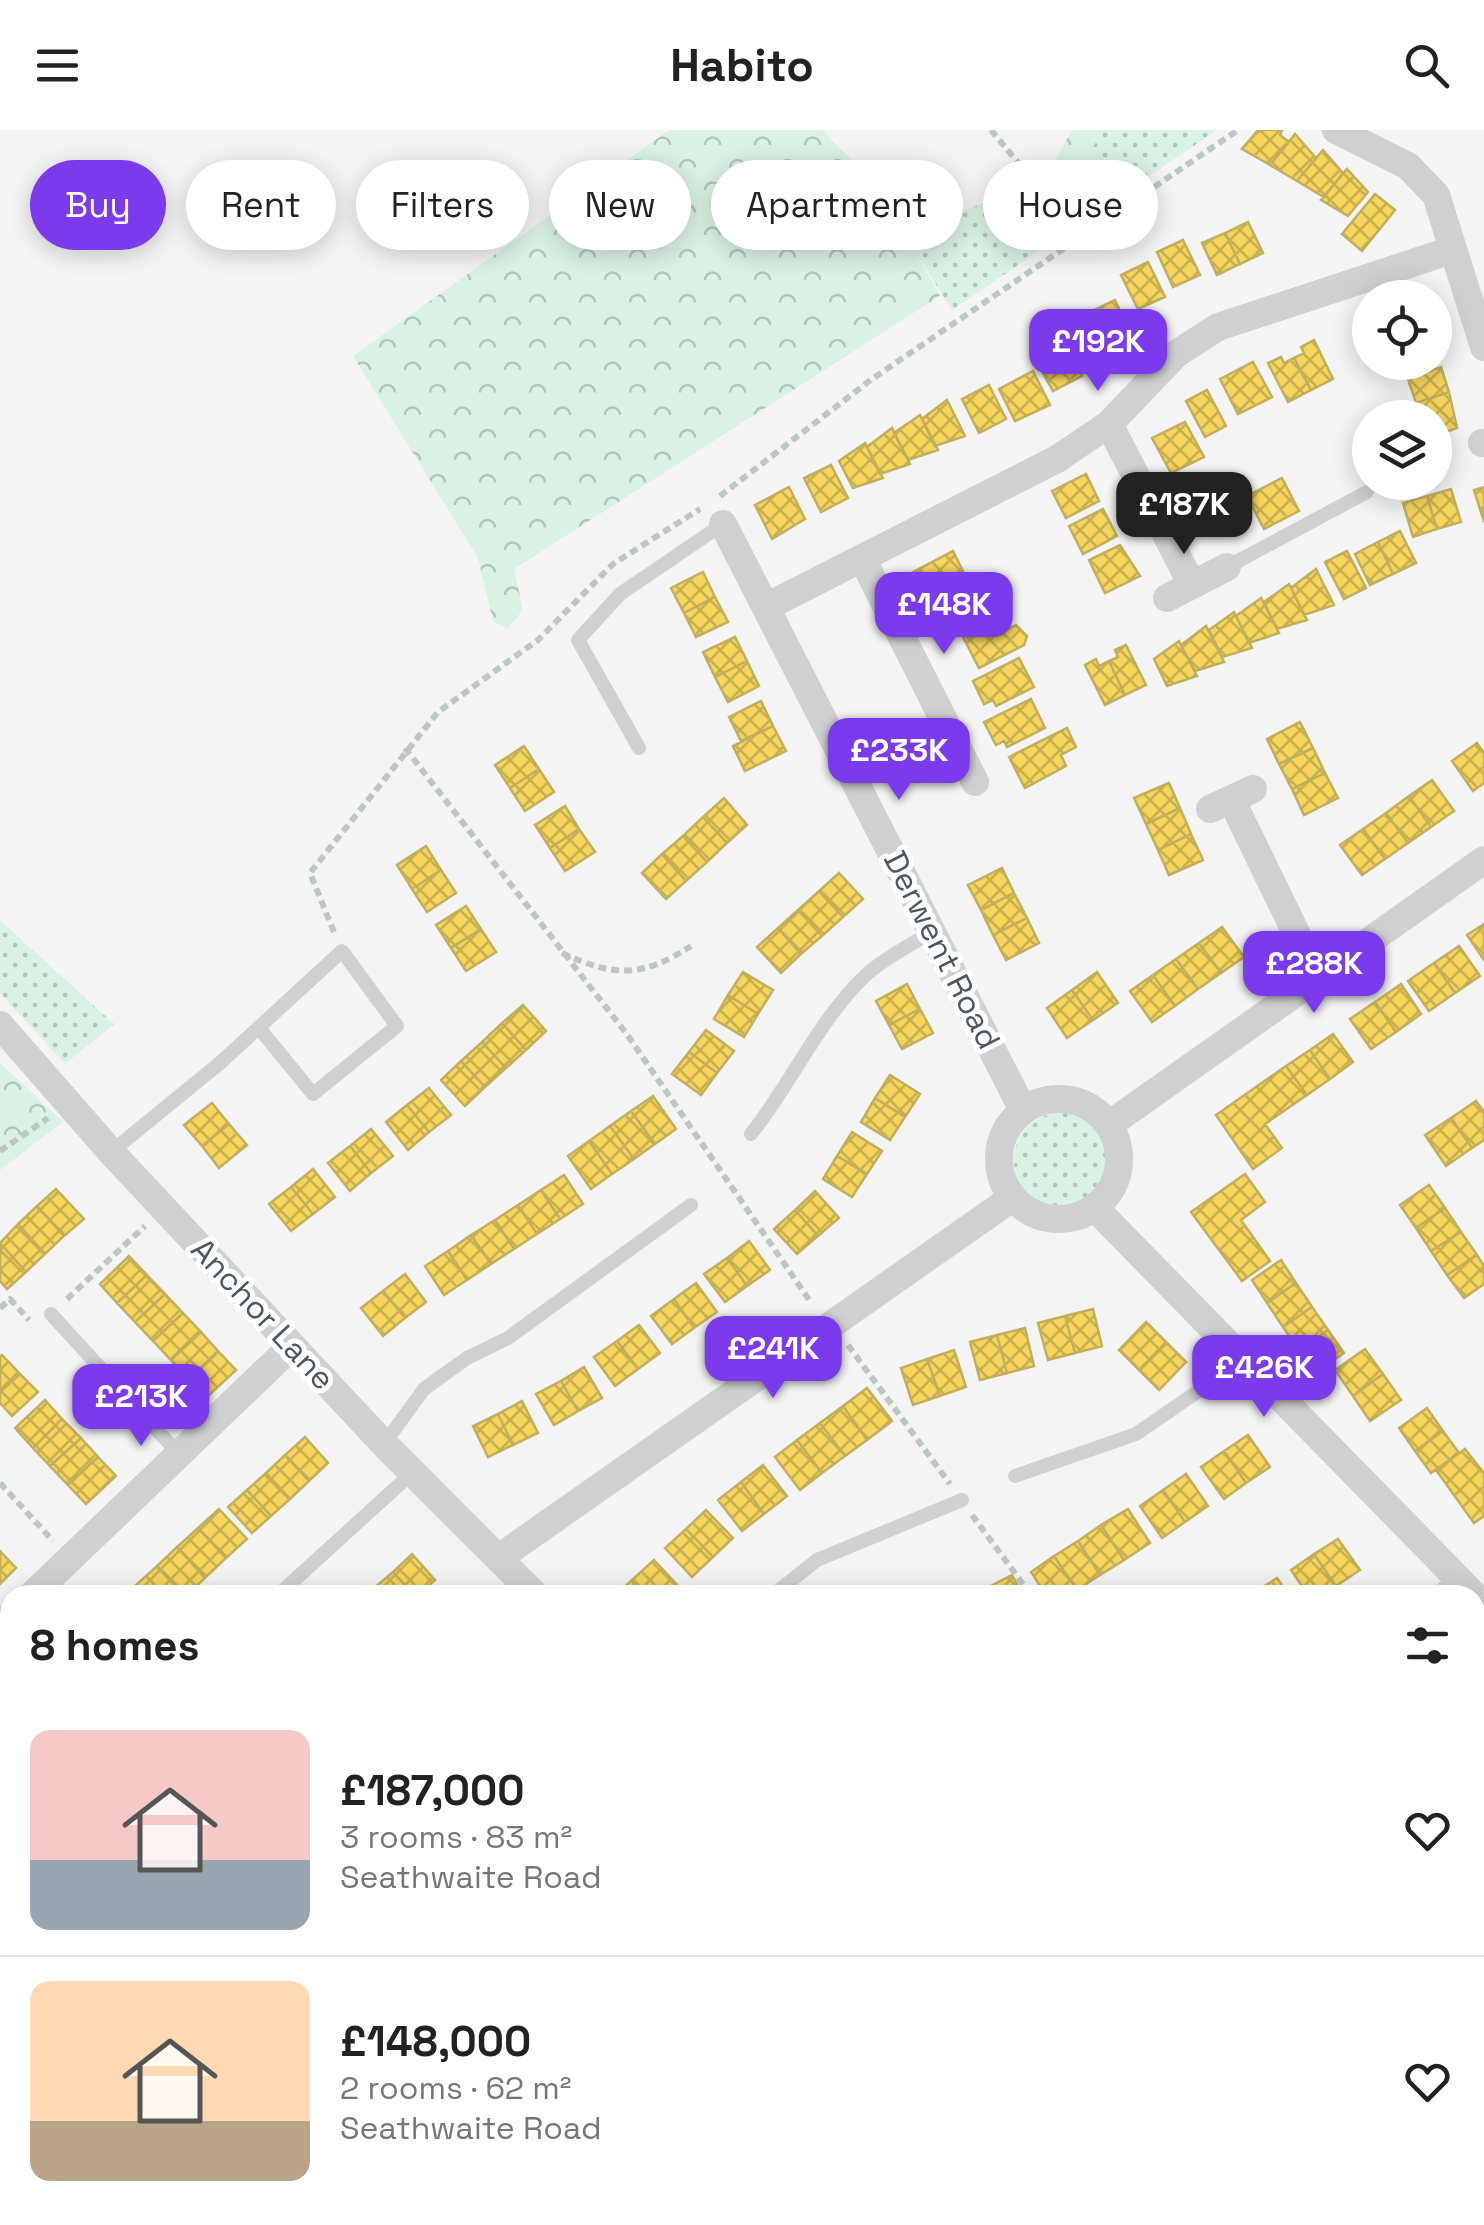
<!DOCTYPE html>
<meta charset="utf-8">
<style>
body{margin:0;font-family:"Space Grotesk",sans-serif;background:#f6f6f6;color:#222;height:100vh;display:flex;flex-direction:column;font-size:38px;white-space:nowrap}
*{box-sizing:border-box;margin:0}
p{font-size:32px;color:#767676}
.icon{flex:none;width:55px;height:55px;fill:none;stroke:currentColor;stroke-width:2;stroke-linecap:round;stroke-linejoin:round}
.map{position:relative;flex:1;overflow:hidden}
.drawer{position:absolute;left:0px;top:1455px;width:1485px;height:640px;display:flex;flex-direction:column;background:#fff;border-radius:30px 30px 0 0;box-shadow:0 5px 25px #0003}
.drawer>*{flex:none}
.guide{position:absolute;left:30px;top:30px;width:1425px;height:90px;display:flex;gap:20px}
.fabs{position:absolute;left:1352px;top:150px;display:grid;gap:20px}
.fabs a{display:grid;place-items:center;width:100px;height:100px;border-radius:50%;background:#fff;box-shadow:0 5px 25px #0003;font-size:50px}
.price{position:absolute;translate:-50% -85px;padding:0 22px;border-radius:20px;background:#7c3aed;color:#fff;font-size:32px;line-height:65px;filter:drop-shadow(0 2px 5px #0008)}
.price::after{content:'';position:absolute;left:50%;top:60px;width:30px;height:22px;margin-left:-15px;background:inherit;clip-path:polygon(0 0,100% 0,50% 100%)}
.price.selected{background:#222;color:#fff}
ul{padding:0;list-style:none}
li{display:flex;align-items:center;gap:30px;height:250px;padding:0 30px}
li+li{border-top:2px solid #e0e0e0}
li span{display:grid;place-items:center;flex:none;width:280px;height:200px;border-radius:20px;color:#555}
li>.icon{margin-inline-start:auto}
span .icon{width:120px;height:120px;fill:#fffc;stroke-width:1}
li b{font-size:42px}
h2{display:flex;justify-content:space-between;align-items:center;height:120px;padding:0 30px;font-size:42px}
.pill{padding:0 35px;border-radius:45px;background:#fff;box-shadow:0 5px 25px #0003;font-size:35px;line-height:90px}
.pill.selected{background:#7c3aed;color:#fff}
header{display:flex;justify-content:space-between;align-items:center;height:130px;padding:0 30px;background:#fff;font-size:45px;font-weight:800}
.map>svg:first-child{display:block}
</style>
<header><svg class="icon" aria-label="menu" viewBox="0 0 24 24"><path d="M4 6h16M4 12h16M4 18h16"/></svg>Habito<svg class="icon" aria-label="search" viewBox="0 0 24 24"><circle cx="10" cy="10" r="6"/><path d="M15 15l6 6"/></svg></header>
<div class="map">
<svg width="1484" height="2095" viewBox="0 0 1484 2095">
<defs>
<pattern id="grass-dots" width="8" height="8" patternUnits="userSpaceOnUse" patternTransform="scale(2.5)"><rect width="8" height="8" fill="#d9f2e3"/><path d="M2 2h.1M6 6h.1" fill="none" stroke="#b2c7bb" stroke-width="1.8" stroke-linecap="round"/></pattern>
<pattern id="forest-crowns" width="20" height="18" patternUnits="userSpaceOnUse" patternTransform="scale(2.5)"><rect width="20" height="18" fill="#d9f2e3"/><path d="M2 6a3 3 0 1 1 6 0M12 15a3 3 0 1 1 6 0" fill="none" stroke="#b2c7bb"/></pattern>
<pattern id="homes-cross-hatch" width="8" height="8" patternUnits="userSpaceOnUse" patternTransform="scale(2.5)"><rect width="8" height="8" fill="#f6d55c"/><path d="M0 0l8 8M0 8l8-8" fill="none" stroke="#c9b04f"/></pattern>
<pattern id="shops-cross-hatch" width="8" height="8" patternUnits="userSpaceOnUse" patternTransform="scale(2.5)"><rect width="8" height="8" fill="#d6604d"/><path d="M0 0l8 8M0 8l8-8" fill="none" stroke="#b05243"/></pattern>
</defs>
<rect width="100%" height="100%" fill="#f4f4f4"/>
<path fill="#e8e7e3" d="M1484 2003V2095H995L992 2085H1217L1220 2092 1241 2085H1475V2006Z"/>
<path fill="url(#grass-dots)" d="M1104 0H1217L952 180 911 115 919 98 1080 36Z
M0 790 114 894 65 934 0 863Z
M1014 1030a47 47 0 1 1 94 0a47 47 0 1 1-94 0Z"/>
<path fill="url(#forest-crowns)" d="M669 0H822L919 98 911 115 940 166 514 439 523 480 507 499 493 491 478 428 353 226Z
M1072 0H1104L1080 36 1046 46Z
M0 933 63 992 0 1040Z"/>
<path fill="url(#homes-cross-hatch)" stroke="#c2af5e" stroke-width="2.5" d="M1258 0H1282L1280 5 1289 12 1270 35 1242 19Z
M1295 4 1316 28 1297 51 1270 35Z
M1323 20 1343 43 1324 67 1297 51Z
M1347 39 1368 62 1348 86 1321 70Z
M1375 64 1395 80 1362 121 1342 104Z
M1248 92 1263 123 1240 134 1225 103Z
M1225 103 1240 134 1217 145 1202 113Z
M1183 110 1200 145 1173 157 1157 122Z
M1148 132 1165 167 1138 179 1121 145Z
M1418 156 1422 168H1381V167Z
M1115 170 1130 202 1107 213 1092 181Z
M1092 181 1107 213 1085 224 1069 193Z
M1314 210 1333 249 1311 260 1294 228 1304 223 1301 217Z
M1064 212 1082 246 1053 261 1033 225Z
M1281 227 1284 233 1294 228 1311 260 1288 272 1268 233Z
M1253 232 1272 267 1238 284 1220 249Z
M1441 237 1449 262 1416 273 1408 249Z
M1033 241 1050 275 1015 291 999 259Z
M989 255 1006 289 979 303 962 269Z
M1207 260 1226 296 1205 307 1186 271Z
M1449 262 1457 298 1435 306V288H1421L1416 273Z
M947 270 965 306 935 316 922 289Z
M920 285 938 320 908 330 894 303Z
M1185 292 1204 327 1171 343 1152 308Z
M892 298 910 334 880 344 867 317Z
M865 313 883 348 853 358 839 331Z
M831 335 848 368 821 382 804 348Z
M1086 344 1099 371 1066 388 1052 361Z
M1282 348 1299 381 1264 399 1247 366Z
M789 357 805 389 772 409 755 375Z
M1484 357V392L1474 360Z
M1451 359 1461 392 1437 399 1427 366Z
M1427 366 1437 399 1413 407 1403 373Z
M1103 379 1117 406 1083 424 1069 396Z
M1400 401 1416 433 1393 444 1378 412Z
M1378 412 1393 444 1370 455 1355 424Z
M1120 415 1140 446 1105 463 1089 430Z
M953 421 966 447 926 467 913 442Z
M1347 421 1366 458 1344 469 1325 432Z
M1316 439 1334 475 1304 485 1291 458Z
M703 442 715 467 684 483 671 458Z
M981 449 995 478 957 497 954 491 946 496 934 472Z
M1289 454 1307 490 1277 499 1264 472Z
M715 467 728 492 696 507 684 483Z
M1261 468 1279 503 1249 513 1236 486Z
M1234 482 1252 518 1222 527 1209 500Z
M999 487 1006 500 1016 495 1027 506 1024 515 979 538 962 505Z
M1206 496 1224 532 1195 541 1181 515Z
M735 507 747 531 715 547 703 522Z
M1179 511 1197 546 1167 556 1154 529Z
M1126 515 1146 555 1125 565 1109 531 1118 527 1115 520Z
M1019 528 1034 557 996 576 993 570 984 574 973 551Z
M1096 529 1099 536 1109 531 1125 565 1105 575 1085 535Z
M747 531 759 556 728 572 715 547Z
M1031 569 1045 598 1007 617 1004 611 996 615 984 592Z
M761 571 773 596 741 611 729 587Z
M1300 592 1313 618 1279 634 1267 609Z
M773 596 786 621 745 641 733 616Z
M1067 598 1076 617 1061 625 1066 636 1025 658 1009 627Z
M1477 613 1484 623V653L1473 661 1452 631Z
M524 616 539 639 510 658 495 635Z
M1313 618 1325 643 1292 659 1279 634Z
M539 639 554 662 525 681 510 658Z
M1325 643 1338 668 1304 685 1292 659Z
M1432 650 1454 681 1431 697 1409 666Z
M1169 653 1180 678 1146 694 1134 668Z
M1409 666 1431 697 1408 713 1386 683Z
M724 668 747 695 727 713 703 687Z
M565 676 579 699 550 718 535 695Z
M1180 678 1191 704 1158 720 1146 694Z
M1386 683 1408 713 1385 729 1363 699Z
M703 687 727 713 707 732 683 706Z
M579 699 595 722 565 741 550 718Z
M1363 699 1385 729 1362 745 1340 715Z
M1191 704 1203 730 1169 745 1158 720Z
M683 706 707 732 686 751 662 724Z
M426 716 441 740 412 759 397 735Z
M662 724 686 751 666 769 642 743Z
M1002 738 1014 763 981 780 968 755Z
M441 740 456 763 427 782 412 759Z
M839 743 863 769 843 787 819 761Z
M819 761 843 787 822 806 798 780Z
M1014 763 1027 788 993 805 981 780Z
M466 776 481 799 451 818 436 795Z
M798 780 822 806 801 824 778 798Z
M1027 788 1039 813 1006 830 993 805Z
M1484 794V830L1467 805Z
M1222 797 1244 827 1221 843 1199 813Z
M778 798 801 824 781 843 757 817Z
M481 799 496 822 466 841 451 818Z
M1199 813 1221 843 1198 859 1176 829Z
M1459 816 1480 846 1455 863 1434 833Z
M1176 829 1198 859 1175 876 1153 845Z
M1434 833 1455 863 1429 881 1408 851Z
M743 842 773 860 758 884 728 865Z
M1097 842 1118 873 1093 890 1072 860Z
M1153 845 1175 876 1152 892 1130 861Z
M907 854 920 879 889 895 876 871Z
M1401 854 1421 884 1396 902 1375 872Z
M1072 860 1093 890 1067 908 1047 878Z
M728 865 758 884 744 907 714 889Z
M1375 872 1396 902 1371 919 1350 889Z
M523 875 546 901 526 920 502 893Z
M920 879 933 903 902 919 889 895Z
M502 893 526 920 506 938 482 912Z
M706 900 734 921 717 943 689 922Z
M1333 904 1353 932 1330 949 1310 920Z
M482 912 506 938 485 957 461 931Z
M1310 920 1330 949 1307 965 1286 936Z
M689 922 717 943 701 965 672 944Z
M461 931 485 957 465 976 441 950Z
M1286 936 1307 965 1265 994 1282 1018 1253 1039 1216 985Z
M890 945 920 964 905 987 875 968Z
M429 958 451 985 429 1002 407 975Z
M653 966 676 999 655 1014 631 981Z
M875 968 905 987 890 1010 861 992Z
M1476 971 1484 982V1010L1472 1018 1451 988Z
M212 973 229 994 202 1016 184 995Z
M407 975 429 1002 408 1020 386 992Z
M631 981 655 1014 634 1029 610 996Z
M1451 988 1472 1018 1446 1036 1425 1005Z
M229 994 247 1015 219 1038 202 1016Z
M610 996 634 1029 612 1044 589 1011Z
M371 999 393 1026 371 1043 350 1016Z
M852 1002 882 1021 867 1044 837 1026Z
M589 1011 612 1044 591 1059 568 1026Z
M350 1016 371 1043 350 1061 328 1033Z
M837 1026 867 1044 852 1067 823 1049Z
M313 1039 335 1067 313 1084 291 1057Z
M1245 1044 1265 1072 1241 1090 1270 1131 1242 1151 1191 1082Z
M564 1045 583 1074 560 1089 541 1060Z
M1429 1055 1445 1078 1416 1098 1400 1075Z
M291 1057 313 1084 291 1101 269 1074Z
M56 1059 84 1089 64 1106 37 1076Z
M541 1060 560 1089 537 1104 518 1075Z
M815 1061 839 1088 818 1106 795 1080Z
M518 1075 537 1104 514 1119 495 1090Z
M37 1076 64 1106 45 1124 18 1094Z
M1445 1078 1461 1102 1431 1121 1416 1098Z
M795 1080 818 1106 797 1124 774 1099Z
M495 1090 514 1119 491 1134 471 1105Z
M18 1094 45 1124 26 1142 0 1113Z
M1461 1102 1477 1125 1447 1145 1431 1121Z
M471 1105 491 1134 467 1150 448 1121Z
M749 1111 770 1140 747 1156 727 1128Z
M0 1113 26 1142 7 1159 0 1151Z
M448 1121 467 1150 444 1165 425 1136Z
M1477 1125 1484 1136V1154L1464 1168 1447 1145Z
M129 1126 147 1145 117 1173 100 1154Z
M727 1128 747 1156 725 1172 704 1144Z
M1281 1130 1296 1153 1267 1173 1252 1150Z
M405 1144 426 1172 405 1188 383 1161Z
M147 1145 165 1164 135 1192 117 1173Z
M696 1153 717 1182 694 1198 674 1169Z
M1296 1153 1312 1177 1283 1197 1267 1173Z
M383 1161 405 1188 383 1206 361 1178Z
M165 1164 183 1183 153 1211 135 1192Z
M674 1169 694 1198 672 1214 651 1186Z
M1312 1177 1328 1200 1299 1220 1283 1197Z
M1093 1179 1102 1216 1075 1223 1065 1186Z
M183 1183 201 1202 171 1230 153 1211Z
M1065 1186 1075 1223 1048 1230 1038 1193Z
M1146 1192 1166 1212 1139 1240 1119 1220Z
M639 1195 660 1223 638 1239 617 1211Z
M1025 1198 1034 1236 1007 1243 997 1205Z
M1328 1200 1344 1223 1315 1243 1299 1220Z
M201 1202 218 1221 189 1249 171 1230Z
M997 1205 1007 1243 980 1250 970 1212Z
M617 1211 638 1239 615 1256 594 1227Z
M1166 1212 1186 1232 1159 1260 1139 1240Z
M1365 1219 1383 1244 1353 1266 1335 1240Z
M954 1220 966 1257 940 1266 927 1229Z
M218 1221 236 1240 206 1268 189 1249Z
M2 1225 20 1244 0 1262V1227Z
M927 1229 940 1266 913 1275 901 1238Z
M584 1237 602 1268 578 1281 561 1251Z
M20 1244 38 1262 12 1286 0 1273V1262Z
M1383 1244 1401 1270 1370 1291 1353 1266Z
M561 1251 578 1281 554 1295 536 1264Z
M867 1258 892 1291 867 1310 843 1276Z
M45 1270 62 1289 33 1318 15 1298Z
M522 1271 538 1303 513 1315 498 1284Z
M843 1276 867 1310 845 1326 820 1293Z
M1427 1278 1443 1301 1415 1321 1399 1298Z
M498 1284 513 1315 488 1327 473 1296Z
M62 1289 81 1308 50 1336 33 1318Z
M820 1293 845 1326 822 1343 797 1310Z
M1443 1301 1459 1323 1431 1343 1415 1321Z
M1248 1305 1270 1337 1246 1353 1224 1321Z
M305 1307 328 1333 309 1351 285 1325Z
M81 1308 98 1327 68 1355 50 1336Z
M797 1310 822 1343 800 1360 775 1327Z
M1465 1319 1484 1343V1386L1474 1393 1436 1340Z
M1224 1321 1246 1353 1224 1369 1201 1337Z
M285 1325 309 1351 290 1369 266 1343Z
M98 1327 116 1346 86 1374 68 1355Z
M763 1335 787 1366 764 1384 741 1352Z
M266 1343 290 1369 271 1386 247 1360Z
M1186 1344 1208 1376 1185 1392 1163 1360Z
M741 1352 764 1384 742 1401 718 1370Z
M247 1360 271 1386 252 1403 228 1377Z
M1163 1360 1185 1392 1162 1408 1140 1376Z
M219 1379 247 1409 226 1428 198 1398Z
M1128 1379 1150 1413 1124 1430 1101 1395Z
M706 1380 733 1408 713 1427 686 1399Z
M1101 1395 1124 1430 1100 1445 1078 1411Z
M198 1398 226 1428 205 1448 177 1417Z
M686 1399 713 1427 692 1447 665 1418Z
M1338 1409 1360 1440 1336 1456 1314 1424Z
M1078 1411 1100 1445 1077 1460 1054 1426Z
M177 1417 205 1448 187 1465 157 1436Z
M0 1421 16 1438 0 1454Z
M412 1424 435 1450 419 1465H414L393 1442Z
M1314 1424 1336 1456 1324 1465H1308L1291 1440Z
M1054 1426 1077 1460 1070 1465H1046L1031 1442Z
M654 1430 680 1458 673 1465H648L633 1449Z
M157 1436 183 1465H145L136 1455Z
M393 1442 414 1465H379L373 1459Z
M1012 1445 1023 1465H988L985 1459Z
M1277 1448 1289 1465H1255L1254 1463Z
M633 1449 648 1465H616Z
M0 1664 10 1674V1691L0 1701Z
M10 1691V1731L0 1721V1701Z
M1484 1705V1740L1475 1723V1710Z
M1475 1723 1484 1740V1752L1475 1756Z
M10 1879V1916L0 1899V1885Z
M1481 1905 1484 1945 1475 1948V1907Z
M8 1922 10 1955 0 1960V1927Z
M10 2084 19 2085 25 2095H0Z
M69 2085H108L114 2095H75Z
M118 2085H154L138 2095H124Z
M590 2085H619L608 2095H599Z"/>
<path fill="url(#shops-cross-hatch)" stroke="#ac5d53" stroke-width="2.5" d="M1476 2040 1484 2056V2095H1465L1462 2085H1475Z
M1383 2085H1396L1399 2095H1354Z
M1402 2085H1445L1448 2095H1405Z"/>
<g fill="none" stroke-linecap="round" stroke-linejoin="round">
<path stroke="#bcc7c4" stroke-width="6" stroke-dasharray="8 5" stroke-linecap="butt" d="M991 0 1079 106
M720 366 872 249 1238 0
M405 618 626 903 812 1174
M334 802 310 743 438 582 538 510 613 434 700 379
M562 823C614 847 642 848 691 816
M0 1021 48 988
M67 1169 145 1096
M0 1178 10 1169 29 1190
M848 1215 950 1354
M0 1353 53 1411
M972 1385 1031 1465"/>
<path stroke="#ced0d2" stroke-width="14" d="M1227 437 1367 362
M639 618 578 510 620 464 723 394
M751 1004C791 954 819 889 866 845 884 828 910 816 931 802
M111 1022 220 933 342 821 397 896 313 964 259 898
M51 1184 178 1323
M384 1314 424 1259 467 1228 508 1208 691 1075
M1015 1346 1136 1304 1245 1229
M278 1465 412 1343
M773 1465 817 1430 962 1370
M1433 1465 1459 1448
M560 2085 569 2095"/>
<path stroke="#ced0d2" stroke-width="28" d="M1336 0 1408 36 1436 65 1484 217
M1109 294 1192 455
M1482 313H1484
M723 394 1023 980
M862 428 975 652
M1167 468 1227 437
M766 477 1057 329 1109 294 1176 224 1218 197 1452 120
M1231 669 1318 848
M1210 679 1253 659
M0 895 111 1022 384 1314 535 1465
M999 1029a60 60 0 1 1 120 0a60 60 0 1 1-120 0Z
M1110 994 1484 730
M1095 1078 1474 1465
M500 1427 1012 1068
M32 1465 292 1216
M0 1496 10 1486
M1475 1822 1484 1817
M0 2043 10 2039
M956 2085 961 2095"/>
</g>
<g text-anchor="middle" stroke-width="10" stroke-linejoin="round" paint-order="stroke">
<g font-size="32" fill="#4a5661" stroke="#fff">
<text transform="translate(942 820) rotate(63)" y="11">Derwent Road</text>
<text transform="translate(263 1184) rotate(47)" y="11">Anchor Lane</text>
</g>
</g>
</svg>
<div class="fabs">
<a><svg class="icon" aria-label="locate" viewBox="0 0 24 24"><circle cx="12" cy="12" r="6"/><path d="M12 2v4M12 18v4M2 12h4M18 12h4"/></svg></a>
<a><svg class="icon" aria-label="layers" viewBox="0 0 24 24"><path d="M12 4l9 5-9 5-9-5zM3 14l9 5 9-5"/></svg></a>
</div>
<b class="price" style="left:1098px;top:264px">£192K</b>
<b class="price selected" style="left:1184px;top:427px">£187K</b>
<b class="price" style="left:944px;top:527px">£148K</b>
<b class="price" style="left:899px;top:673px">£233K</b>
<b class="price" style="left:1314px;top:886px">£288K</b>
<b class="price" style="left:773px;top:1271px">£241K</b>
<b class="price" style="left:1264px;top:1290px">£426K</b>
<b class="price" style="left:141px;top:1319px">£213K</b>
<div class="guide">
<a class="pill selected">Buy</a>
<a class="pill">Rent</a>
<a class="pill">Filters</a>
<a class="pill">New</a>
<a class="pill">Apartment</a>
<a class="pill">House</a>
</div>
<section class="drawer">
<h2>8 homes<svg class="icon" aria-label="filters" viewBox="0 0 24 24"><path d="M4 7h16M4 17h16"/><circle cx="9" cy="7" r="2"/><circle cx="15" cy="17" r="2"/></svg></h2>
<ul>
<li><span style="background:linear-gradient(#f6c9c9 65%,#9aa5b1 0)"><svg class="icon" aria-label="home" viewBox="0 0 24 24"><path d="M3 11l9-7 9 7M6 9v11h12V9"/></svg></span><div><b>£187,000</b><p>3 rooms · 83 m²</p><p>Seathwaite Road</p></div><svg class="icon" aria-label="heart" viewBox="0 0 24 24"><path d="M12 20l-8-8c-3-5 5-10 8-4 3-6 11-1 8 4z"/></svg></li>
<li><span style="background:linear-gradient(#ffd9b3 70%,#b9a48a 0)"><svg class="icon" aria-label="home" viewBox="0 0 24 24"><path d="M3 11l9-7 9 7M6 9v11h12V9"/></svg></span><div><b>£148,000</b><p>2 rooms · 62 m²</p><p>Seathwaite Road</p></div><svg class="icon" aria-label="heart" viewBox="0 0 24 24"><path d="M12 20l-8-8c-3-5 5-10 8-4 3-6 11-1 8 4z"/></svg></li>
</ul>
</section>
</div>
